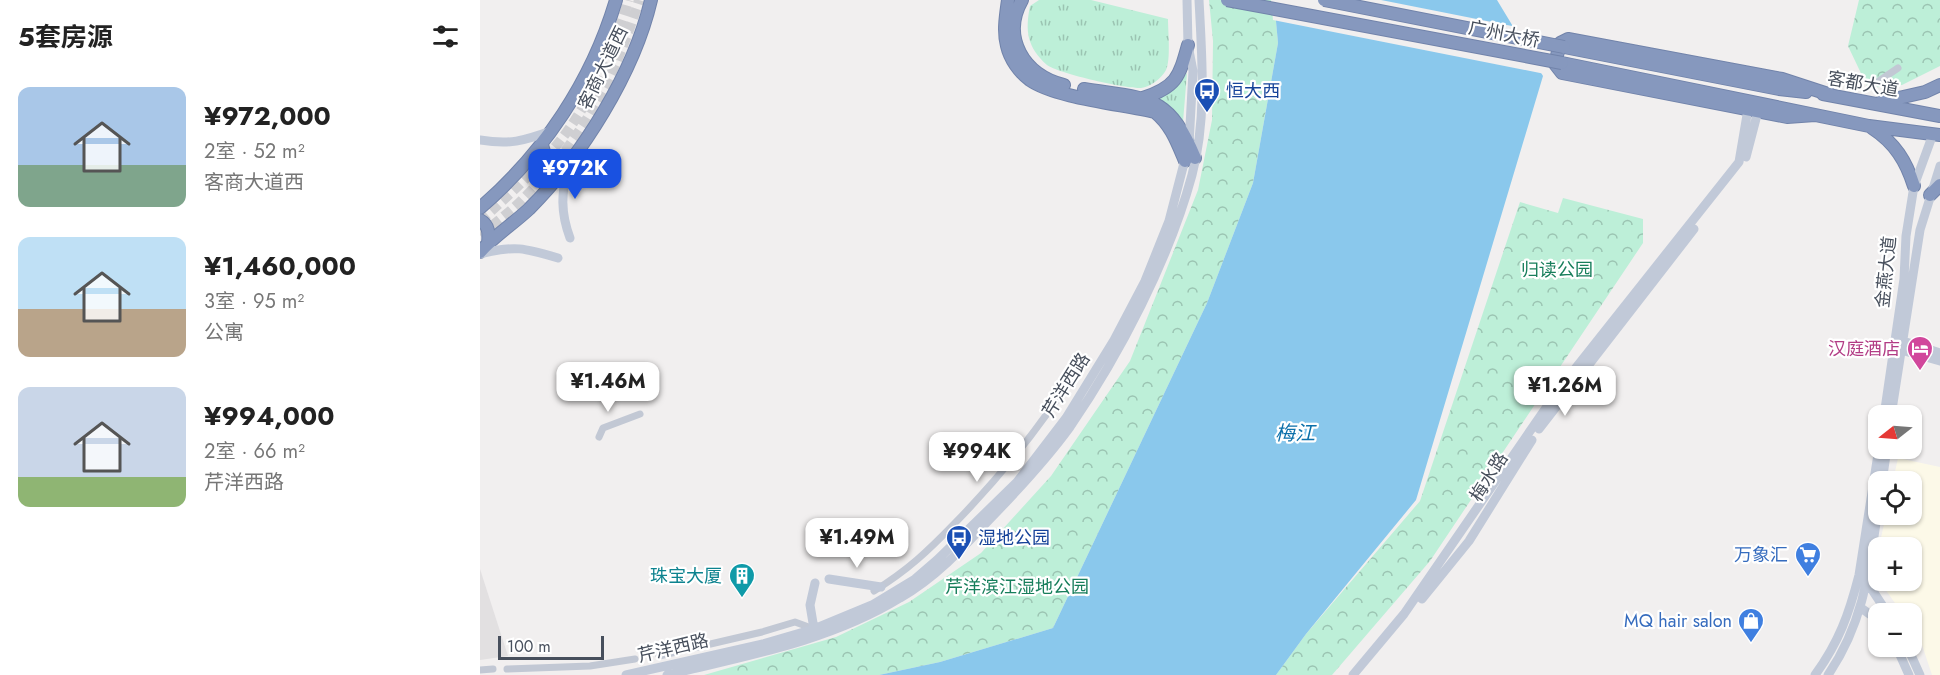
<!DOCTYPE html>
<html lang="zh">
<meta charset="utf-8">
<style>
body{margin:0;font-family:Jost,"Noto Sans SC",sans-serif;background:#f6f6f6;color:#222;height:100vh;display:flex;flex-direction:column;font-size:22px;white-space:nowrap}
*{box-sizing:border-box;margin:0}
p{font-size:20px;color:#767676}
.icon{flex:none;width:33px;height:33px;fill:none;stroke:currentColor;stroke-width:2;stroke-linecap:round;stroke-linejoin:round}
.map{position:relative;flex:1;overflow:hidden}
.drawer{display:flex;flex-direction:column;background:#fff;width:480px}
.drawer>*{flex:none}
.needle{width:39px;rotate:253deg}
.controls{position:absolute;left:1388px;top:405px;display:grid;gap:12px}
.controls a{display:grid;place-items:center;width:54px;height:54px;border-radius:12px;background:#fff;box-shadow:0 2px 4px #0004;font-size:30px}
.scale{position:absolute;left:18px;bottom:15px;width:106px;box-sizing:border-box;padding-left:6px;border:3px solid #474f5c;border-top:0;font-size:16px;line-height:21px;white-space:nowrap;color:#474f5c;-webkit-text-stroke:4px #fff;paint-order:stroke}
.price{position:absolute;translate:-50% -51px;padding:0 14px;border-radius:12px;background:#fff;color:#222;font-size:20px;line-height:39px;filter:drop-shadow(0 2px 3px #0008)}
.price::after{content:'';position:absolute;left:50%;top:36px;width:18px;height:14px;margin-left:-9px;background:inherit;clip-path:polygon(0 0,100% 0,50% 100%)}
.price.on{background:#1951e1;color:#fff}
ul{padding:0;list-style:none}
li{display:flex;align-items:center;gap:18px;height:150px;padding:0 18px}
li span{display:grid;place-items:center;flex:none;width:168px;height:120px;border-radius:12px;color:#555}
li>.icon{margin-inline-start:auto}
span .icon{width:72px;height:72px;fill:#fffc;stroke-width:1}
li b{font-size:26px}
h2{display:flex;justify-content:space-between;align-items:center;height:72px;padding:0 18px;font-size:26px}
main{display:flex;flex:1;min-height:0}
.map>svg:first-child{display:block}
</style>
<main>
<section class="drawer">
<h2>5套房源<svg class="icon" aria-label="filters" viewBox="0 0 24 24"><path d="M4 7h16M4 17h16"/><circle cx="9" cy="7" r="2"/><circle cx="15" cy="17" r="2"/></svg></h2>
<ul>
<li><span style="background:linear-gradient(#a9c7e8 65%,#7fa58c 0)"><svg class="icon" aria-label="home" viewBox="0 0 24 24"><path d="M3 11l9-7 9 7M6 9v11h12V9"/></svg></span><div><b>¥972,000</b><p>2室 · 52 m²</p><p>客商大道西</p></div></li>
<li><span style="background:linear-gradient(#bfe0f5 60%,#b9a48a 0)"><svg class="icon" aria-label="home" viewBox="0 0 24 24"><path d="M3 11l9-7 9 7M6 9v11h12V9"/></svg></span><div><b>¥1,460,000</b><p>3室 · 95 m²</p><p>公寓</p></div></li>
<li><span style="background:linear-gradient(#c9d6e8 75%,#8fb573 0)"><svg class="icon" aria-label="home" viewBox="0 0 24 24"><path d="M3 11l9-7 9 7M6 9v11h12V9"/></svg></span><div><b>¥994,000</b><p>2室 · 66 m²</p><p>芹洋西路</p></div></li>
</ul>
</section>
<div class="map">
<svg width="1460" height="675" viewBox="0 0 1460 675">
<defs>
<pattern id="grass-tufts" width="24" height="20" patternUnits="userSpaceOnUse" patternTransform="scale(1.5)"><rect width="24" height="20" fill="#bdefd8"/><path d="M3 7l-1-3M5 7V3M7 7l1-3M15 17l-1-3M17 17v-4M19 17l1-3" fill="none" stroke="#9bc4b2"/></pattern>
<pattern id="park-crowns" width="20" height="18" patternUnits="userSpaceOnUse" patternTransform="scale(1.5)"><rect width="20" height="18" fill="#bdefd8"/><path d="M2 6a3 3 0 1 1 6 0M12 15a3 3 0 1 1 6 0" fill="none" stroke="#9bc4b2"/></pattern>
</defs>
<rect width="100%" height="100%" fill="#f1efef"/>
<path fill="#fcf9e8" d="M1418 458 1460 467V675H1452L1440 639 1431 626V614L1422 613 1405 589 1403 581 1431 580V548L1399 547 1406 515 1431 514V482L1413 481Z"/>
<path fill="#e2e0e1" d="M0 569 28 656 0 660Z"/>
<path fill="url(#grass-tufts)" d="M559 0H611L688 19C688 31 691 60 686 70 682 78 670 87 661 88 646 89 577 73 567 65 547 47 545 31 550 6Z
M707 73 703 122 694 110 679 98 694 88Z"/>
<path fill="url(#park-crowns)" d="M729 0H794L798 43 773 183 727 303 573 628 460 662 399 675H224L356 637 429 602 501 553 571 476 650 361 718 190 732 120 733 41Z
M1379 0H1460V66L1422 85 1388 88 1368 46Z
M1083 198 1163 219V243L950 561 852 675H796L826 634 940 501 1040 202 1078 213Z"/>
<path fill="#8ac8ec" d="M794 0H1017L1063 76 936 500 826 634 796 675H399L460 662 573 628 727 303 773 183 798 43Z"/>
<path fill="#f1efef" d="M791 0H901L1037 27 1065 74 793 20Z"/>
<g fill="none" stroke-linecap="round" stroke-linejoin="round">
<path stroke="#cfcfd2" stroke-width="10" stroke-dasharray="10 5" stroke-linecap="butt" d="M0 221C26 198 52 174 75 147 107 110 136 47 148 0
M0 235C14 224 29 213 42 200 101 142 135 78 159 0"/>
<defs>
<path id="highway" d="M528 0C526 15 523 31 527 46 530 59 539 72 550 80 576 98 641 104 675 112 691 125 697 142 705 161
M542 0C521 37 544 76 584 85
M1084 47 1299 89 1326 92
M1082 63 1389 126 1460 135
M604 89C667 99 688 93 715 158
M1343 94 1460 116
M663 98C696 87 699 78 708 45
M1401 102 1445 92 1460 85
M1335 115 1307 117 1082 73 1075 64 1080 43 1088 39 1302 79 1351 95
M1392 128C1415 143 1426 161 1434 186
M62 145 65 155 69 162 87 164
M1450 195 1460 185
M0 208C64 153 112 81 136 0
M0 220C9 225 9 233 8 243
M0 252C14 236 33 224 49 209 102 156 154 73 171 0"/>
</defs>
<use href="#highway" stroke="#7183aa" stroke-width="14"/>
<path stroke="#c2c8d4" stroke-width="7" d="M1396 83 1418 68
M119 437 123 428 160 414
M394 591C428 570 448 551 475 523 521 476 561 426 596 371
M179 656 282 632 315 622 334 629
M27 669 110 666 155 659
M0 670 13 669"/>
<path stroke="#c1c9d8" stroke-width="9" d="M0 140C30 145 43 141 71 131
M1266 157 1278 111
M87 167C82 194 80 211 90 238
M0 254C34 245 45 248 78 258
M1423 341 1460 353
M1421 350 1460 361
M1404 416 1424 279 1426 236 1434 186 1453 134
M1411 416 1440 230 1460 166
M1059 429 1214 229
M1402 482 1407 448
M349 579 401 587
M1387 582 1408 614
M942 599 989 541 1052 440
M1381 608 1398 620
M334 629 330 605 335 583
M1416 646 1429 675
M1427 646 1440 675
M146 675 283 644 334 629 392 605 435 579 457 560 537 482 586 418 634 340 665 281 689 221 709 144 713 71 708 45 707 0
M187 675C266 656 350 641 420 598 455 578 482 549 509 520 538 490 566 460 590 427 640 354 689 260 712 175 727 119 722 58 719 0
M873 675 924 614 1079 389 1259 162 1268 109
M1335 675C1359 642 1369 614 1379 575L1399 448
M1348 675C1384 622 1389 571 1398 509"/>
<use href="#highway" stroke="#8698be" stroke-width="12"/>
<defs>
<path id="highway-bridge" d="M747 0 1082 63
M844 0 1084 47"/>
</defs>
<use href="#highway-bridge" stroke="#7183aa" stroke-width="14" stroke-linecap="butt"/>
<use href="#highway-bridge" stroke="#8698be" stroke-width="12"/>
</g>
<defs>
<symbol id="bus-pin" viewBox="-11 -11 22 30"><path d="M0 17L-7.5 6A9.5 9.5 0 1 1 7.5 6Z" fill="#1a4fb4" stroke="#fff"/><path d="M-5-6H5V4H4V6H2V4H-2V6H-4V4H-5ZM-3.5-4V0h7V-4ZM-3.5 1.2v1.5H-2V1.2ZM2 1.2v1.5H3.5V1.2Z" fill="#fff"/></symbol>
<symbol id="hotel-pin" viewBox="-11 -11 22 30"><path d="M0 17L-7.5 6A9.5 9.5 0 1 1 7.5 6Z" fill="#d1479c" stroke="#fff"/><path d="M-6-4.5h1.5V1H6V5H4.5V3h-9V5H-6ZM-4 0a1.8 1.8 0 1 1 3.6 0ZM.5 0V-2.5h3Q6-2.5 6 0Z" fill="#fff"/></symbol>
<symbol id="supermarket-pin" viewBox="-11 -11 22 30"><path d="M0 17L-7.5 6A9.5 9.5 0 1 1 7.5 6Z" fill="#3f7fe0" stroke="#fff"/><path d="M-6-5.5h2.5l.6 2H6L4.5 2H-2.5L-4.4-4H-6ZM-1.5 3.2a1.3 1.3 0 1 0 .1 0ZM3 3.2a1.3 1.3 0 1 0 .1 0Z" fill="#fff"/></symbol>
<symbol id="building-pin" viewBox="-11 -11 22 30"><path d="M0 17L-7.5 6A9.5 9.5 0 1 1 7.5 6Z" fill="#0f9aa8" stroke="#fff"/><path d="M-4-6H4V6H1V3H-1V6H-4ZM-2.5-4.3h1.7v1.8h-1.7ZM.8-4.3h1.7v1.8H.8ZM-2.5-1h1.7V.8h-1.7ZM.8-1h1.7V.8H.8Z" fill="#fff"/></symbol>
<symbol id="shop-pin" viewBox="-11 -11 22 30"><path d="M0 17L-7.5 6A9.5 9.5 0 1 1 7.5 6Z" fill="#3f7fe0" stroke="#fff"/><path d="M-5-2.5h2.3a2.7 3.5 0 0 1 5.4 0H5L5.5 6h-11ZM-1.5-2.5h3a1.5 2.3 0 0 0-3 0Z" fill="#fff"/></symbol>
</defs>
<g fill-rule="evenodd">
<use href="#bus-pin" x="712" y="76" width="30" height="40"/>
<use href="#hotel-pin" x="1425" y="334" width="30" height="40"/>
<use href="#bus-pin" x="464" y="523" width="30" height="40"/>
<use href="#supermarket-pin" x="1313" y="540" width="30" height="40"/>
<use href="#building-pin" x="247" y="561" width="30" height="40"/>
<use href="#shop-pin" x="1256" y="606" width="30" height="40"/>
</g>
<g text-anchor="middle" stroke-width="4.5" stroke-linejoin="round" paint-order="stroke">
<g font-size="18" fill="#474f5c" stroke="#fff">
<text transform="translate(1024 34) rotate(11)" y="6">广州大桥</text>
<text transform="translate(123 68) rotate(-64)" y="6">客商大道西</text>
<text transform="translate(1383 84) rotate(10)" y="6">客都大道</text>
<text transform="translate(1406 272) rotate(-84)" y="6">金燕大道</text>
<text transform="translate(586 385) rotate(-58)" y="6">芹洋西路</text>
<text transform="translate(1009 477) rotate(-58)" y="6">梅水路</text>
<text transform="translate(193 648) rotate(-13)" y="6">芹洋西路</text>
</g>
<g font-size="18" fill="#164399" stroke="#fff" text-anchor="start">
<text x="746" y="97">恒大西</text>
<text x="498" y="544">湿地公园</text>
</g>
<g font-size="18" fill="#177e5b" stroke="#fff">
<text x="1077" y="276">归读公园</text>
<text x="537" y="593">芹洋滨江湿地公园</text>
</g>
<g font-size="18" fill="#b23c85" stroke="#fff" text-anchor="end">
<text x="1420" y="355">汉庭酒店</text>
</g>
<g font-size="18" fill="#366cbe" stroke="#fff" text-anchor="end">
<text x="1308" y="561">万象汇</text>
<text x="1252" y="627">MQ hair salon</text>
</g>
<g font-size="18" fill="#0d838f" stroke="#fff" text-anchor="end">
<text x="242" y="582">珠宝大厦</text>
</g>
<g font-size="20" font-style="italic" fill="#0c70aa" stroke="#fff">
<text x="815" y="440">梅江</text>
</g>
</g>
</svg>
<div class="controls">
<a><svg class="needle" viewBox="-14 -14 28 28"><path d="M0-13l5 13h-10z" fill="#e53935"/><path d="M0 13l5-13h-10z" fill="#767676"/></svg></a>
<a><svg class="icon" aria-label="locate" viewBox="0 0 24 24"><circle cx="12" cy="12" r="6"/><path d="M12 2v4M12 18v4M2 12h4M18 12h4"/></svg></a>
<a>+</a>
<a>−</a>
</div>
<div class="scale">100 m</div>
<b class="price on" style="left:95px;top:200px">¥972K</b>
<b class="price" style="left:128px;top:413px">¥1.46M</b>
<b class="price" style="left:1085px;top:417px">¥1.26M</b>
<b class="price" style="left:497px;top:483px">¥994K</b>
<b class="price" style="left:377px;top:569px">¥1.49M</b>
</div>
</main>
